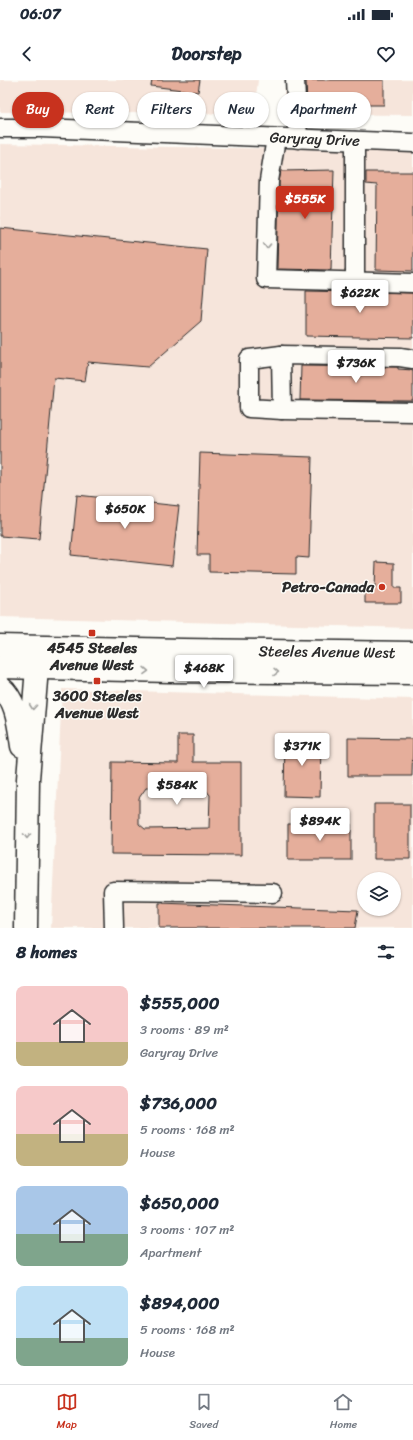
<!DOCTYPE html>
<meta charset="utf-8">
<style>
body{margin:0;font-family:Sriracha,sans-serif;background:#f6f6f7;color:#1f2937;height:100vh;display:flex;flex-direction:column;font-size:15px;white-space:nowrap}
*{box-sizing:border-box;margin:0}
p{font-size:13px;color:#747a83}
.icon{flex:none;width:22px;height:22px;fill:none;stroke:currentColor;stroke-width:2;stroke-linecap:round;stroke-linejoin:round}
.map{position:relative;height:848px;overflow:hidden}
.drawer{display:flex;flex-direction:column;background:#fff;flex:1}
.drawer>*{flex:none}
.hud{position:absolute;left:12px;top:12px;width:389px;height:36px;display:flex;gap:8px}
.buttons{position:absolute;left:357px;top:792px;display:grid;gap:8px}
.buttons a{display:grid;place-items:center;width:44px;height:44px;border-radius:50%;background:#fff;box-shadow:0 1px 3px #0004;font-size:20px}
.price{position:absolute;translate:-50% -34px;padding:0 9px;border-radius:4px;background:#fff;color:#222;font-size:13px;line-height:26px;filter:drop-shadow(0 1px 2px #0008)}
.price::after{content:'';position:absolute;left:50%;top:24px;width:12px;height:9px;margin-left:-6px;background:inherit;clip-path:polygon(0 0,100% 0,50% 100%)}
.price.selected{background:#c8321e;color:#fff}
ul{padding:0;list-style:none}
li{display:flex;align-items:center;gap:12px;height:100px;padding:0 16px}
li span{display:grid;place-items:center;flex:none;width:112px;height:80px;border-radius:8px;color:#555}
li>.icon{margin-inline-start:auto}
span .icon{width:48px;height:48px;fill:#fffc;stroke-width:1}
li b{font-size:17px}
h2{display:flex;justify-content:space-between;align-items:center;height:48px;padding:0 16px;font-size:17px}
.chip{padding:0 14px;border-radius:18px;background:#fff;box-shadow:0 1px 3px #0004;font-size:14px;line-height:36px}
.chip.selected{background:#c8321e;color:#fff}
.status{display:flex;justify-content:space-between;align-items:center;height:28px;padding:0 20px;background:#fff;direction:ltr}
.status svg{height:11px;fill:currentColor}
header{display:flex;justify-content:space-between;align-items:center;height:52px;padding:0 16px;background:#fff;font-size:18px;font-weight:700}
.dock{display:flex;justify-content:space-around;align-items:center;height:56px;border-top:1px solid #e0e1e3;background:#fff;font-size:11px;color:#747a83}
.dock a{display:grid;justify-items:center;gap:2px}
.dock .selected{color:#c8321e}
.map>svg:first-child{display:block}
</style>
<div class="status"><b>06:07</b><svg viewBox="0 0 49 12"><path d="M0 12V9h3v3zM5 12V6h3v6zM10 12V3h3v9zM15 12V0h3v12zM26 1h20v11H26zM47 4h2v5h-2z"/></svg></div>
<header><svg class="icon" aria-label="back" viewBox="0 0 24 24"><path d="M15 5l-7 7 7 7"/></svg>Doorstep<svg class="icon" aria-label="heart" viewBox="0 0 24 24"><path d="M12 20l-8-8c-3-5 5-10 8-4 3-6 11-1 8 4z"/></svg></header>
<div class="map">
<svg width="413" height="848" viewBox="0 0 413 848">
<rect width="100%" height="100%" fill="#fdfcf7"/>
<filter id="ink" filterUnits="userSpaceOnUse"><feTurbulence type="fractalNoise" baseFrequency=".025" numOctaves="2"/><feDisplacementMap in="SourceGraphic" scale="8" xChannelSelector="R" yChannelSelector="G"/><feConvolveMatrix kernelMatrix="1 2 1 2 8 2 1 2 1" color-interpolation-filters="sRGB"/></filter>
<g filter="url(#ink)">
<path fill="#f6e5db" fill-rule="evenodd" d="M0 0H258L254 34 0 32Z
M286 0H413V35L281 34Z
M0 64 413 71V548L0 537Z
M62 609 413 619V848H51ZM364 799H394V829H364Z"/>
<path fill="#e5ae9b" stroke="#2b2b2b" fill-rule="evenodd" d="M152 0H200L198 12 151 6Z
M306 0H384V25H307Z
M334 90 331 190 277 189 279 102 281 91Z
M366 92H413V191L376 190 377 105 366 104Z
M0 148 207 169 201 241 148 287 88 282 85 301 54 298 39 459 0 456Z
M306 211 413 213V258L306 256Z
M301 286 398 287V289L413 290V321L300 320Z
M200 373 312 377 309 478 296 477V494L209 492V475H197Z
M77 415 179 426 172 486 71 475Z
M376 482 394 483V508H401V523H365V506L375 507Z
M178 655H193V682H241V775L111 774 112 682 178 683ZM146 708H204L210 715 209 748 145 749 139 744V718Z
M285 657 321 658 320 717 284 716Z
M348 658 413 659 412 696H348Z
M374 724H410V779H374Z
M288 744H351V780H288Z
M159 823 358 830 355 848H159Z"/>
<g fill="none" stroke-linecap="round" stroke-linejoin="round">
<defs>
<g id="minor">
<path d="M295 0 298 59"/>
<path id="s1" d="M0 48H41L413 63"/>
<path d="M276 58 269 101 266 199 413 203"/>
<path d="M355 202V61"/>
<path d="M281 275 249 279V328L282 330"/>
<path d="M413 279 400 277 281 275 282 330 413 332"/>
<path d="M114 848 113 811 273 813"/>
</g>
<g id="major">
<path id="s2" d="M0 566 183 570 413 573"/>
<path d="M0 587 170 591 413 593"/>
</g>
<path id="highway" d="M0 607C17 620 19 647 22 666
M26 848 28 699 37 588"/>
</defs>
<use href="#minor" stroke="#2b2b2b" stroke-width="21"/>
<use href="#major" stroke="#2b2b2b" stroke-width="25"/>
<use href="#highway" stroke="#2b2b2b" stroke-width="25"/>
<use href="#minor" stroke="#fdfcf7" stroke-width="18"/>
<use href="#major" stroke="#fdfcf7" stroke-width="22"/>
<use href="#highway" stroke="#fdfcf7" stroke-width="22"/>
</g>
<defs><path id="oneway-chevron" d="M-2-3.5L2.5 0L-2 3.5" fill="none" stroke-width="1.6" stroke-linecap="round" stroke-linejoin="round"/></defs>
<g stroke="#9e9e9b">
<use href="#oneway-chevron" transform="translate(267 166) rotate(92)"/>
<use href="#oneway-chevron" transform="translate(146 591) rotate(1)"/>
<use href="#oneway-chevron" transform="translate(276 592) rotate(1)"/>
<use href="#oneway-chevron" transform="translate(33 627) rotate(95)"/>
<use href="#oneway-chevron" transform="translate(27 756) rotate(91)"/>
</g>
</g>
<g fill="#c8321e" stroke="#fdfcf7" stroke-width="1.5">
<circle cx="382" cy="507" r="4"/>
<rect x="88" y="549" width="8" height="8" rx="2"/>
<rect x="93" y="597" width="8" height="8" rx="2"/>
</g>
<g text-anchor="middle" stroke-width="3" stroke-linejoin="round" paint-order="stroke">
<g font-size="15" fill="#2b2b2b" stroke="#fdfcf7">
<text dy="5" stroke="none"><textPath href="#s1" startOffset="315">Garyray Drive</textPath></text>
<text dy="5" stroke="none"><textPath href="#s2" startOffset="327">Steeles Avenue West</textPath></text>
</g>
<g font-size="15" font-weight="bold" fill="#2b2b2b" stroke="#fdfcf7">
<text x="374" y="512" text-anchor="end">Petro-Canada</text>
<text x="92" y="573">4545 Steeles<tspan x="92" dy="17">Avenue West</tspan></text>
<text x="97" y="621">3600 Steeles<tspan x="97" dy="17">Avenue West</tspan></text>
</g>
</g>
</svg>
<div class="buttons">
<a><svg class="icon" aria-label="layers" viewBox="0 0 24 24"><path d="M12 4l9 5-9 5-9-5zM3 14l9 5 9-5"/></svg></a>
</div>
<b class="price selected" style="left:305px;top:140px">$555K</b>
<b class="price" style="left:360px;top:234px">$622K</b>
<b class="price" style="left:356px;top:304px">$736K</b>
<b class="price" style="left:125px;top:450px">$650K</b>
<b class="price" style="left:204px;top:609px">$468K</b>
<b class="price" style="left:302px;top:687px">$371K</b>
<b class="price" style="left:177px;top:726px">$584K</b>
<b class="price" style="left:320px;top:762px">$894K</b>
<div class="hud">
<a class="chip selected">Buy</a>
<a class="chip">Rent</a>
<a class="chip">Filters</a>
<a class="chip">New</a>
<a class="chip">Apartment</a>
</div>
</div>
<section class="drawer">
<h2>8 homes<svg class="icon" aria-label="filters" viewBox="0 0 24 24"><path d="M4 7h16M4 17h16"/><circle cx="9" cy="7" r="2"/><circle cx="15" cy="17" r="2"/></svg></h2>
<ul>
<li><span style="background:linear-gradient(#f6c9c9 70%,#c2b280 0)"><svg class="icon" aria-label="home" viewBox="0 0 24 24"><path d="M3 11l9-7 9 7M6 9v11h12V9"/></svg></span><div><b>$555,000</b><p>3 rooms · 89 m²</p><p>Garyray Drive</p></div></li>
<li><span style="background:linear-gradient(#f6c9c9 60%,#c2b280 0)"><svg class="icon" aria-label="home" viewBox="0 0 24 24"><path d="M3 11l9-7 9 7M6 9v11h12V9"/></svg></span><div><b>$736,000</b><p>5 rooms · 168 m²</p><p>House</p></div></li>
<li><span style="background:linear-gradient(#a9c7e8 60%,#7fa58c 0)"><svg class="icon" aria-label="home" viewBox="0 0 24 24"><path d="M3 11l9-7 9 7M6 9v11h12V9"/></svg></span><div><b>$650,000</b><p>3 rooms · 107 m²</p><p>Apartment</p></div></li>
<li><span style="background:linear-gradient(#bfe0f5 65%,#7fa58c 0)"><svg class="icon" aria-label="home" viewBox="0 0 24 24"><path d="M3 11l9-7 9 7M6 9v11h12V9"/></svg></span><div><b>$894,000</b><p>5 rooms · 168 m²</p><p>House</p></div></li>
</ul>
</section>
<nav class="dock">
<a class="selected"><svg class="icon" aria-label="map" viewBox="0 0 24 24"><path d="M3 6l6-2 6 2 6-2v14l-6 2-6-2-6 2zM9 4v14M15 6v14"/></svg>Map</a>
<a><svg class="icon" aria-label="saved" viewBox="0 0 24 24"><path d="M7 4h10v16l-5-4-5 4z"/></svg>Saved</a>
<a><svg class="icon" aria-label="home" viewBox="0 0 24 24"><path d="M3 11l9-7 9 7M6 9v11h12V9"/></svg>Home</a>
</nav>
